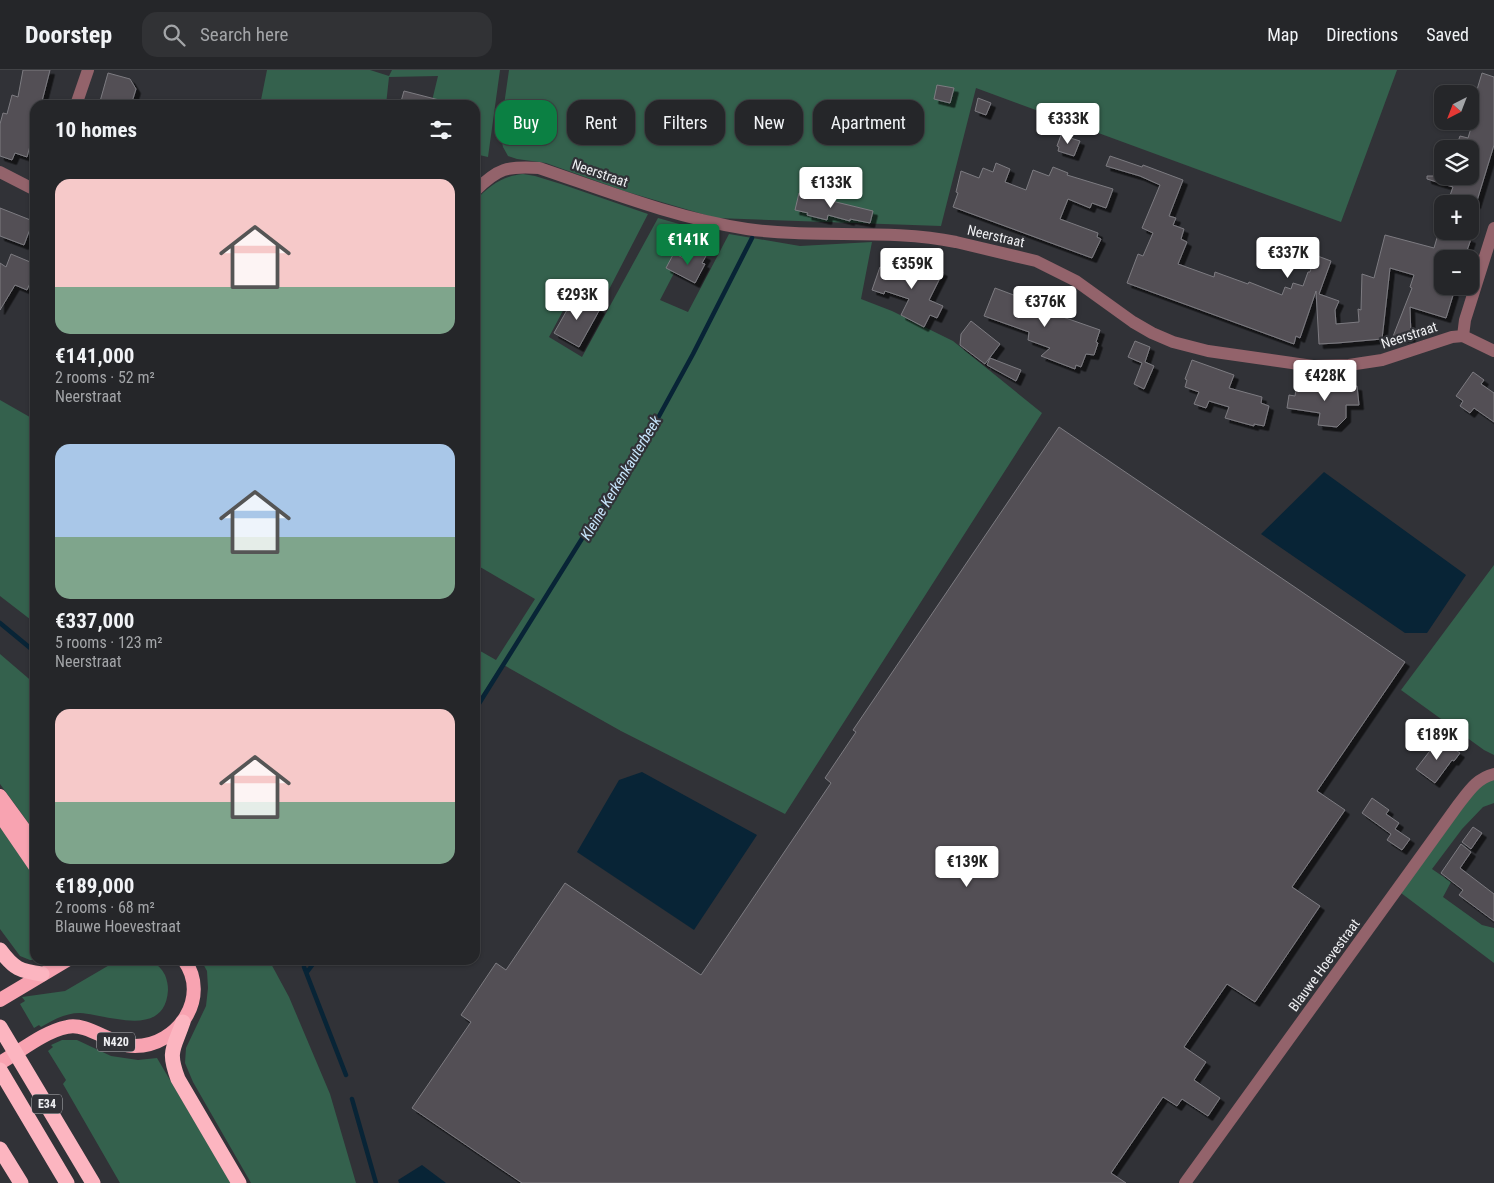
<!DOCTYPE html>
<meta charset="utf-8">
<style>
body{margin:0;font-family:"Roboto Condensed",sans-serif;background:#313235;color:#f1f3f6;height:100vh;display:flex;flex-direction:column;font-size:19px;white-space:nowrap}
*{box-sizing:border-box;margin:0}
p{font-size:16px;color:#a3a5a8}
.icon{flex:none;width:28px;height:28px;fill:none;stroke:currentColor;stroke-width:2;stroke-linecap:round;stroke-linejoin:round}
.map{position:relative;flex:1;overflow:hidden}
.side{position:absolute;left:30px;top:30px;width:450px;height:865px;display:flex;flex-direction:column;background:#252629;border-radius:15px;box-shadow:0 1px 4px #0004,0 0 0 1px #424346}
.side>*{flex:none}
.hud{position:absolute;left:495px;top:30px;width:475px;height:45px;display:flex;gap:10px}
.needle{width:32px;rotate:222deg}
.controls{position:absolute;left:1434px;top:15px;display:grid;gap:10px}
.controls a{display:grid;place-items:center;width:45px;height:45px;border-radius:10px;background:#252629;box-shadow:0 1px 4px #0004,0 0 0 1px #424346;font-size:25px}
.price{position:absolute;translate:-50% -42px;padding:0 11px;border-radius:5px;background:#fff;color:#222;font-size:16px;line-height:32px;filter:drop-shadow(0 1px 2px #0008)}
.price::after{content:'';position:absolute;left:50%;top:30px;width:15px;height:11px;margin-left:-8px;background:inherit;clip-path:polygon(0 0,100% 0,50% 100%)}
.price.on{background:#0b8043;color:#fff}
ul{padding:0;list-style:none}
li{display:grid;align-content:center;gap:10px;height:265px;padding:0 25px}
li span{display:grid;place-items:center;height:155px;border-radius:15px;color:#555}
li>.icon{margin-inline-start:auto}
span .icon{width:90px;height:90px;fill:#fffc;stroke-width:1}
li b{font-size:21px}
h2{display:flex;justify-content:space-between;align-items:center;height:60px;padding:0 25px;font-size:21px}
.tag{padding:0 18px;border-radius:15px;background:#252629;box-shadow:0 1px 4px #0004,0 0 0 1px #424346;font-size:18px;line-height:45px}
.tag.on{background:#0b8043;color:#fff}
header{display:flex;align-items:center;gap:30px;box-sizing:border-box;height:70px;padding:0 25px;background:#252629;border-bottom:1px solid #424346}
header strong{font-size:24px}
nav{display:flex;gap:28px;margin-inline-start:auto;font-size:18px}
.search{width:350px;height:45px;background:#313235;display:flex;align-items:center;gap:12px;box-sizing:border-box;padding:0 18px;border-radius:15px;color:#a3a5a8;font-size:19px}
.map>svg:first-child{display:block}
</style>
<header>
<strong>Doorstep</strong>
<div class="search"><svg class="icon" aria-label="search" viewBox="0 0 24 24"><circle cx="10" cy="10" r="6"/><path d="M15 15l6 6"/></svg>Search here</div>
<nav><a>Map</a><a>Directions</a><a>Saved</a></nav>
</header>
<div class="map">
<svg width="1494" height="1113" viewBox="0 0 1494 1113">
<defs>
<filter id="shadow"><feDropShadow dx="4.5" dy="4.5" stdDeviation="0" flood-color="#0009"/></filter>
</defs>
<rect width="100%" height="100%" fill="#313237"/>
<path fill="#34614d" d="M267 0H370L389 6 392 0H500L488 87 475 84V35H431L438 6 389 7 386 35H260Z
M509 0H1397L1341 152 976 18 941 156 716 148 624 121 546 93 517 89 508 86 503 77 500 63Z
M523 104 535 106 561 114 648 144 601 235 574 220 549 267 582 287 658 148 697 159 660 230 688 242 729 164 800 176 872 172 861 229 892 241 953 271 1042 343 785 744 621 661 502 594 475 635V578L496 590 535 529 475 494V131C489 116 502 106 523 104Z
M0 330 35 350V553L0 526Z
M1494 495V685L1484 680 1401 620Z
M0 584 35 614V762L0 714Z
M1494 710V733L1483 737 1462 759 1432 799 1451 812 1443 827 1482 855 1494 858V893L1401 823 1478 717 1488 711Z
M0 756 35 808V890H38H30L20 886 0 859Z
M118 890C136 890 156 886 165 905 167 910 168 915 168 920 165 969 109 945 80 943 65 943 53 950 41 957L39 955 34 958 20 934 25 931 22 927 65 921Z
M201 890H269L289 927 330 1024 356 1113H251L193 1012 185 993 186 978 206 936 208 918 207 901Z
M62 970H77L111 986 138 990 157 988 231 1113H120L63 1014 66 1010 48 981 53 977 51 975Z"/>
<path fill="#082436" d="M1324 402 1466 505 1427 563H1405L1261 464Z
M642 702 757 765 694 860 577 782 619 710Z
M422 1095 446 1113H399L398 1110Z"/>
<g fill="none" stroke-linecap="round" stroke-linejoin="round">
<path stroke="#082436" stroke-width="4.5" d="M0 553 35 582
M475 640 588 459 635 390 693 284 752 168
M304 897 346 1005
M307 902 316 890
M352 1029 376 1113"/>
</g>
<path fill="#525055" stroke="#7d7b81" filter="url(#shadow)" d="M23 0H50L41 35H35V57L27 87 15 83 12 90 0 86V54L3 43 7 44 12 25 18 27Z
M108 3 130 9 136 19 131 35H99Z
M1482 3 1494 7V75L1476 134H1447L1453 117 1427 109V106H1470V79L1456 77 1460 66 1468 68 1475 45 1472 44 1479 24 1476 23Z
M937 15 954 18 950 33 934 29Z
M404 21 443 31V35H400Z
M978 28 991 33 986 45 975 41Z
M1061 65 1080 71 1074 86 1058 81 1059 77 1057 76Z
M1110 86 1142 97 1143 95 1183 110 1169 146 1176 148 1173 155 1184 159 1181 169 1187 172 1178 194 1214 207 1215 202 1248 214 1249 212 1282 225 1285 217 1291 219 1293 213 1303 216 1308 202H1310L1315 185 1331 191 1319 224 1339 231 1335 240 1336 254 1359 252 1358 239 1361 240 1362 204 1374 208 1385 165 1434 178 1439 161H1467L1466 167 1471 169 1464 189H1442V218L1454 222 1446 248 1410 237 1411 267 1392 269 1412 218 1410 217 1414 205 1390 198 1382 269 1337 273 1319 274 1316 221 1300 268 1296 266 1294 274 1127 213 1138 184 1143 186 1153 163 1142 158 1160 115 1140 106 1106 96Z
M996 93 1010 99 1005 112 1026 120 1033 100 1049 106 1053 97 1068 103 1067 105 1113 119 1106 138 1092 133 1090 138 1068 129 1060 149 1098 163 1097 167 1101 169 1092 188 953 137 958 123 956 122 961 101 979 108 983 98 993 102Z
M799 123 873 141 870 153 850 149V151L828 145 827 150 807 145 808 143 795 140Z
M0 138 33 151 24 175 0 166Z
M694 180 706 186 702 193 705 194 695 213 666 198 674 183 685 189 686 188 688 189Z
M11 184 35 194V202L27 220 15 215 0 240V193L6 197Z
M917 190 943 202 929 230 943 236 937 248 930 245 924 257 901 245 909 229 885 221 884 224 872 220 880 197 890 200V198L909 205Z
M995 218 1019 227 1020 225 1062 241 1060 246 1100 260 1096 272 1098 273 1094 285 1086 284 1081 297 1076 295 1075 299 1041 286 1050 278 1028 270 1029 262 984 246Z
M575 226 600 239 579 277 554 263Z
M971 251 1000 274 985 294 960 275 961 264Z
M1135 271 1150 277 1145 292 1154 296 1144 319 1134 314 1142 293 1128 287Z
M990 288 1021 300 1016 311 987 295Z
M1192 290 1234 305 1229 318 1262 327 1261 333 1269 336 1264 356 1254 354V356L1225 348 1229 337 1209 331 1206 338 1194 334 1199 322 1185 317 1187 310 1185 309Z
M1473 302 1484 310 1481 314 1494 323V352L1474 338 1470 343 1460 336 1463 331 1456 326Z
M1297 313 1331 318 1357 316 1359 335H1346V348L1337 357 1318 355 1320 343 1287 338 1289 325 1295 326Z
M1059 357 1405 592 1317 721 1345 740 1292 817 1320 836 1255 932 1227 914 1184 977 1206 992 1194 1010 1220 1028 1208 1046 1182 1029 1177 1036 1163 1027 1111 1103 1126 1113H522L412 1038 471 952 461 945 496 893 506 900 565 813 701 905 831 713 825 708 856 662 853 660Z
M1439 669 1460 683 1454 691 1452 690 1435 713 1416 699Z
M1372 728 1389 740 1386 744 1399 753 1395 759 1410 769 1402 780 1387 770 1391 764 1362 743Z
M1473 757 1482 763 1471 779 1462 772Z
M1461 774 1471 782 1460 798 1494 824V851L1459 825 1463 820 1441 803Z"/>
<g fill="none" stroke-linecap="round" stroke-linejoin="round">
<path stroke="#93636b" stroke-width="12" d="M76 35 88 0
M0 102 35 120
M475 121C498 98 507 96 539 98 607 121 675 148 747 159 816 169 888 158 956 172L1036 191 1076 211 1133 252 1152 263 1173 272 1208 281 1313 296 1349 295 1382 290 1452 267 1463 266 1494 281
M1463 266 1465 250 1494 158
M1185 1113 1458 735C1469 721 1477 708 1494 704"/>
<path stroke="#f8a3b1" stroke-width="14" d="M0 726 35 774
M0 745 35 796
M0 930 67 890
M0 993C21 981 43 962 67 957 88 952 112 976 135 976 178 976 211 927 184 890"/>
<path stroke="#fcb5c0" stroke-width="15" d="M0 880C14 899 20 901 42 904
M183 952C174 979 167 980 178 1009L239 1113
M0 957 93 1113
M0 1000 67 1113
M0 1079 21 1113"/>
</g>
<g text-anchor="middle" stroke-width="4.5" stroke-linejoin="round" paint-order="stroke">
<g fill="#313237" stroke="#b6b7bb" stroke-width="1">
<rect x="97" y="962.5" width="38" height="19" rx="4"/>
<rect x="32" y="1024.5" width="30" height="19" rx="4"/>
</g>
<g font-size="12" font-weight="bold" fill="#eff0f3">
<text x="116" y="976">N420</text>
<text x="47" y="1038">E34</text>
</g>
<g font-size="14" fill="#eff0f3" stroke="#313237">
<text transform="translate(600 103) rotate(19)" y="5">Neerstraat</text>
<text transform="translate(996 166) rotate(13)" y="5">Neerstraat</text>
<text transform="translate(1409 265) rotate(-18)" y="5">Neerstraat</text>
<text transform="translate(1324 895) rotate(-54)" y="5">Blauwe Hoevestraat</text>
</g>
<g font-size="15" font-style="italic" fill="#c8e6fd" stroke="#313237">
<text transform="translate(621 408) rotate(-59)" y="5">Kleine Kerkenkauterbeek</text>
</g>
</g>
</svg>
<div class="controls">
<a><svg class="needle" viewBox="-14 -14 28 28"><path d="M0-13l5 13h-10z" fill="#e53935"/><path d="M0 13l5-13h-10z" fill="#a3a5a8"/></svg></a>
<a><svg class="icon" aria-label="layers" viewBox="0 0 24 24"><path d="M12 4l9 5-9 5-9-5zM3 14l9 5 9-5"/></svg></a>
<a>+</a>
<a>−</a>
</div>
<b class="price" style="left:1068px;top:75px">€333K</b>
<b class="price" style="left:831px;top:139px">€133K</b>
<b class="price on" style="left:688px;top:196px">€141K</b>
<b class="price" style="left:1288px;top:209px">€337K</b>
<b class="price" style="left:912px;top:220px">€359K</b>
<b class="price" style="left:577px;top:251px">€293K</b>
<b class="price" style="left:1045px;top:258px">€376K</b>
<b class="price" style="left:1325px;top:332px">€428K</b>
<b class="price" style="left:1437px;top:691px">€189K</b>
<b class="price" style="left:967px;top:818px">€139K</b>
<div class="hud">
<a class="tag on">Buy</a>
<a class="tag">Rent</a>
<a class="tag">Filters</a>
<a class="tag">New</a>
<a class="tag">Apartment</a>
</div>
<section class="side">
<h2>10 homes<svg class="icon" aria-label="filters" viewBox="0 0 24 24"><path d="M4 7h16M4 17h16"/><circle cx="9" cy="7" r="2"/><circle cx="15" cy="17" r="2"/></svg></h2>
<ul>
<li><span style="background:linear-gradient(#f6c9c9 70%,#7fa58c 0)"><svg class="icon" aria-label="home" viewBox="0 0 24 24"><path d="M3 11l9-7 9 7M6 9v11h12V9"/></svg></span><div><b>€141,000</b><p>2 rooms · 52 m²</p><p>Neerstraat</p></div></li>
<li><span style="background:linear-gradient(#a9c7e8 60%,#7fa58c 0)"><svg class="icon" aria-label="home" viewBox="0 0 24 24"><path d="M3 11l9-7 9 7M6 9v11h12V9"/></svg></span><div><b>€337,000</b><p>5 rooms · 123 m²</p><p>Neerstraat</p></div></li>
<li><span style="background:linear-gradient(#f6c9c9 60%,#7fa58c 0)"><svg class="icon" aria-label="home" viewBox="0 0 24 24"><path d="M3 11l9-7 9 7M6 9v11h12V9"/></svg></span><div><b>€189,000</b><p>2 rooms · 68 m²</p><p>Blauwe Hoevestraat</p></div></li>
</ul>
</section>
</div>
